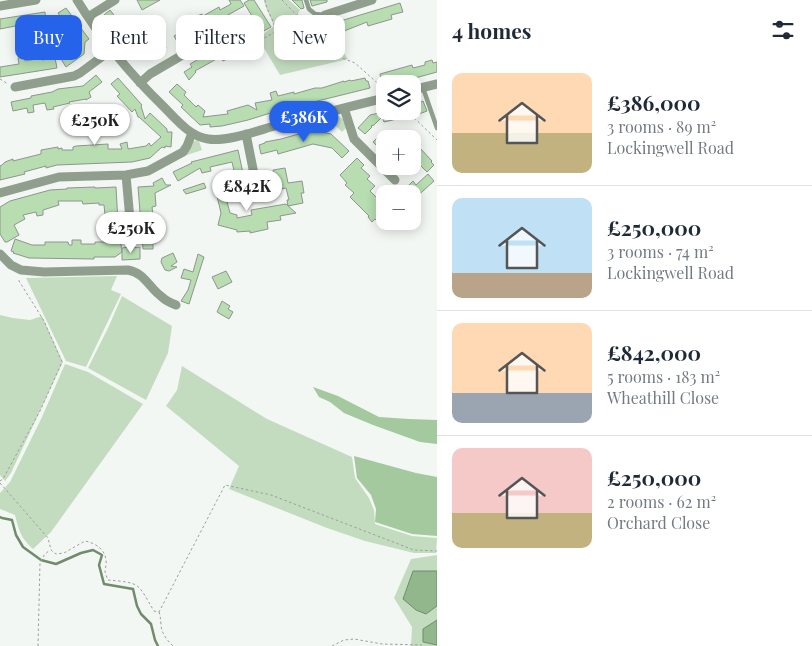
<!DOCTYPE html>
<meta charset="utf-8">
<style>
body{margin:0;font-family:"Playfair Display",serif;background:#f2f2f3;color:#1f2937;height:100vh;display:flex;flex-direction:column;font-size:19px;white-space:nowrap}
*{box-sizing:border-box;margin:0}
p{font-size:16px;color:#747a83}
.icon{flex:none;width:28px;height:28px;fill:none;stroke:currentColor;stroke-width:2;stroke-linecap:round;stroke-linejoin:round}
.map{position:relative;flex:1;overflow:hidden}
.drawer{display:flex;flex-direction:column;background:#fff;width:375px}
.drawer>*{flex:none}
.hud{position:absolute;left:15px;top:15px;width:346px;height:45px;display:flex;gap:10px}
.tools{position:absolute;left:376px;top:75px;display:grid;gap:10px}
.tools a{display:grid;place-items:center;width:45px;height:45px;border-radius:10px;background:#fff;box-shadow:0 2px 12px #0003;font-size:25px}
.price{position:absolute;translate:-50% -42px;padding:0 11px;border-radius:18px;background:#fff;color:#222;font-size:16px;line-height:32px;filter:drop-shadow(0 1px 2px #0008)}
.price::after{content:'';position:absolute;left:50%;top:30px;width:15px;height:11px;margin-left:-8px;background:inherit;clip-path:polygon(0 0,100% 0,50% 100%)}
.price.current{background:#2563eb;color:#fff}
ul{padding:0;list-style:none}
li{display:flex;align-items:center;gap:15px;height:125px;padding:0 15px}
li+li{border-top:1px solid #e0e1e3}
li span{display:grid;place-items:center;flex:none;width:140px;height:100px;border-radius:10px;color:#555}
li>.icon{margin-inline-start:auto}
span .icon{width:60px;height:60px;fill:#fffc;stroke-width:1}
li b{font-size:21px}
h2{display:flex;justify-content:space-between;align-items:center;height:60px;padding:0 15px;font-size:21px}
.chip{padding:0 18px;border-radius:10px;background:#fff;box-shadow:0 2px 12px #0003;font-size:18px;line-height:45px}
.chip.current{background:#2563eb;color:#fff}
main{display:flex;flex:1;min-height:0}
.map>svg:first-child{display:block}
</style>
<main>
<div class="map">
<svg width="437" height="646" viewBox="0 0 437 646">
<rect width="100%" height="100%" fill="#f3f7f3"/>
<path fill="#c3dcbf" d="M264 0H289L300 10 298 14 306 22 316 19 320 24 318 27 336 42 348 59 280 75 258 38 274 26C271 17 265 9 264 0Z
M338 116 343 119 347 127 342 132 328 118Z
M197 140 199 141 202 150 184 156 192 142Z
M117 276 111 290 121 294 86 367 66 361 26 278Z
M122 296 172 326 168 353 146 400 88 368 109 326Z
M0 315 13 318 30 320 42 316 63 362 11 473 5 481 0 475Z
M65 364 88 372 143 404 51 532 33 549C21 538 19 531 15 515L0 509V493L10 482 42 417Z
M182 366 267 419 352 457 355 478 369 498 374 510 375 524 412 536 437 538 436 553H414L365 541 327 528 229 489 239 466 166 406 177 390Z
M437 555V571H413L426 614 437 606V620L423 629V642L437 645V646H411L412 627 394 598 411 559Z"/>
<path fill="#a4c99e" d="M313 387 338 396 379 417 409 419 437 420V444L420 442 373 425 344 413 330 402 319 397Z
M354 456 416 473 437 477V536L412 534 375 522 376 509 371 495 357 478Z"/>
<path fill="#93b78c" stroke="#718b6c" d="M413 571H437V606L426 614 416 610 403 599Z
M437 620V645L423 642V629Z"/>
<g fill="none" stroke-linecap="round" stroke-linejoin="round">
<path stroke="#718b6c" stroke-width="2.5" d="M0 517 2 518 12 520 16 535 23 547 41 560 56 564 81 553 93 550 102 555 99 565 104 584 133 589 137 606 141 614 151 624 155 640 158 646"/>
</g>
<path fill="#b7ddb1" stroke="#909490" d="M137 0H160L142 10Z
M229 0H240L244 6 178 43 174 36 185 30 181 24 186 21 188 24 199 19 197 16 202 14 203 16 219 7 220 10 231 4Z
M249 0H254L271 27 262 32 244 3Z
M292 0H302L304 8 301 9Z
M310 0H327V2L312 6Z
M400 3 403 12 391 15 392 19 368 26 367 22 339 33 333 34 332 32 330 33 327 25Z
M66 8 89 39 85 42 84 54 66 67 61 59 81 45 58 13Z
M110 10 128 33 130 31 136 39V44L143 53 136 58 104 15Z
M45 12 46 21H43V24L32 26 33 29 26 30V24L0 29V19Z
M248 31 252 38 241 44 244 50 223 61 220 57 195 71 196 72 189 80 184 72 192 67 190 64Z
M163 43 166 48 146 59 143 54Z
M24 57 25 61 42 58V60L55 58 57 68 0 77V67L19 64 18 58Z
M432 60 433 63 437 62V72L397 83V82L391 84 382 83 380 74 412 65 413 68 425 65V62Z
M96 75 102 82 89 92 91 97 86 100V99L69 102 70 103 53 107 54 109 47 110 45 103 33 105 34 112 28 113 27 108 13 111 11 102 31 98V96L52 92 58 89 83 86Z
M118 78 142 105 141 106 145 119 150 113 167 129V132H172L171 147 165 146V148L162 147 150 158 132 162 57 165 46 168V166L24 172 25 174 0 180V166L2 165 5 162 13 159V161L41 154V150L58 147V149L62 148V150H73V147L76 146 108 144V149H122L120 144 127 142 128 149 146 146 149 143 151 146 161 137 139 117H138L135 109 132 112 117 96 120 94 111 84Z
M365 78 366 81H368L370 88 358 91 277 111 248 120 222 126 210 127V124L200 125 181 107 183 105 169 92 177 84 186 92 184 95 196 107 198 105 205 111 203 117 228 114 227 111 248 105 257 110 255 103 272 100 270 93 276 91 278 96 294 92V94L315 88H322L344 81V82L350 80 351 81Z
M423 101 427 111 419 114 416 104Z
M388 111H405L401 116V118L384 122 382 117 374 125 371 126 372 127 365 134 358 128 370 115Z
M313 130 331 134 349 151 342 158 332 148 313 144 278 154 277 150 261 154 259 145 265 143V142L281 139Z
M380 135 385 140V144L380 149 373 142Z
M419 147 432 161 431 162 434 165 427 172 417 162 416 163 412 160V153Z
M238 150 243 173H241L242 178 236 179 232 162 210 167 211 171 202 173 200 168 178 181 173 172 192 163 191 162Z
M357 158 364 165 361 168 370 176 367 179 375 186 370 191 378 199 377 200 385 209V219L380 224 375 219 372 222 368 217 369 216 350 197 354 193 345 185 347 183 340 175Z
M285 168 288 183 302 181 304 193H301L303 203 288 206 287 200H289L286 188 282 189 280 181 276 182 273 170Z
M428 174 434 181 412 201V194H400L413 181 416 185Z
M162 178 166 185H171L155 193 156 206 152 207 153 215 155 217 156 225H155L154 228 156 243H153V249H143L138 187 154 186 153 183Z
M235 178 238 189 232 190 233 200 227 202 230 213 237 215V218L252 215 251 210 286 204 296 213 280 216 281 220 267 222 268 229 250 233V231L237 232V230L218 225 221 213 217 196 220 195 218 184 221 181Z
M204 183 206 188 186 194 183 190Z
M95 187V188L116 187 118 223 106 224 104 205H99V203L83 204 82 201H58L59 205 43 210V215L37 216 36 212 23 215 25 219 14 225 19 235 7 242H5L0 234V207L10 201 50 190 67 189V188Z
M119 232 122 252 115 257H94V259L29 258 13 253 14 252 11 251 15 239 32 245H45V242H68L69 245H72V240H81V244H95V242H107L106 234Z
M129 247 132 248 140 247V259L122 260V248Z
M173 253 177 262 171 266 177 267 169 271 165 270 161 262 162 258Z
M198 254 204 257 189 304 181 301 188 290 191 280 181 278 184 269 193 272Z
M226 271 232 282 218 289 212 277Z
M222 301 230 306 228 309 233 312 229 319 217 312Z"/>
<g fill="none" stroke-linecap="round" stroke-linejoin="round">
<path stroke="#9c9f9c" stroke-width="1" stroke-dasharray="2.5 2.5" stroke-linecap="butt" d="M265 0C266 11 275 20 275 32
M282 0 337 56 355 63 384 89
M245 25 260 39 264 38 281 29 312 19
M0 79 8 84
M407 111 437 140
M0 481 3 479 40 411 62 362 44 321 19 281V278
M0 483 48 538 51 550 56 554 64 553 85 541C95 543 105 549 106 560 107 564 105 568 105 572 106 575 107 578 108 580 142 583 137 583 154 611L159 612 225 485 271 495 414 550 437 551
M159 612C161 617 160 619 161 624 161 633 167 640 173 646
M38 646 40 562 45 554 50 550
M332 646 344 640 354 639 382 644 422 645"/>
<path stroke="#909f8d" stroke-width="4.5" d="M306 0 309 9 315 14 325 15
M423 88 437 128"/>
<path stroke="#909f8d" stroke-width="9" d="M77 0C101 39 130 74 163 106 176 119 189 136 208 139 225 142 254 132 271 127 309 117 347 107 385 98
M0 6 36 0
M325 15 372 0
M88 17 115 0
M140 83 150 74 237 23
M15 87 74 76 80 73 111 50
M412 90 437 84
M344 108 354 139 395 180
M246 134 257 189
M126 175 132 242
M245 191 270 188
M0 193 59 177 126 175 148 171 183 152 187 146 192 133
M0 254 11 265 21 270 44 272 128 270C145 273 149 288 162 297 166 301 171 303 176 305"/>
</g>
</svg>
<div class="tools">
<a><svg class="icon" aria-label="layers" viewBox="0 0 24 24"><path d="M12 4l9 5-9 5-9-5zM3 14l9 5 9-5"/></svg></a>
<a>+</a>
<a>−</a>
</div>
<b class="price current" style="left:304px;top:143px">£386K</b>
<b class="price" style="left:95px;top:146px">£250K</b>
<b class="price" style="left:247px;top:212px">£842K</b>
<b class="price" style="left:131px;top:254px">£250K</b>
<div class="hud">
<a class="chip current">Buy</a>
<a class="chip">Rent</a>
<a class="chip">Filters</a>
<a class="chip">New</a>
</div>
</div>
<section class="drawer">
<h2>4 homes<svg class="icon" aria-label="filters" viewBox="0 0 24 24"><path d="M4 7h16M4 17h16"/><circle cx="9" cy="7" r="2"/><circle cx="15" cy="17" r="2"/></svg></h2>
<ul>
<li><span style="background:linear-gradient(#ffd9b3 60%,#c2b280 0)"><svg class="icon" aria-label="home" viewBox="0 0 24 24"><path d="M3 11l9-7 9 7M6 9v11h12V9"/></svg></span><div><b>£386,000</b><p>3 rooms · 89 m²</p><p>Lockingwell Road</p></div></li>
<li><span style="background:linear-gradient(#bfe0f5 75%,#b9a48a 0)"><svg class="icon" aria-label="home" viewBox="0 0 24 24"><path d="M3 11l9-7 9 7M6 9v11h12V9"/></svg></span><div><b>£250,000</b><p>3 rooms · 74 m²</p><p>Lockingwell Road</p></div></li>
<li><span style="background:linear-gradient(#ffd9b3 70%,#9aa5b1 0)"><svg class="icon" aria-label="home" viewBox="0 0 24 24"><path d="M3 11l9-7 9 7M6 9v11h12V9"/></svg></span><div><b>£842,000</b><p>5 rooms · 183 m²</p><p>Wheathill Close</p></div></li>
<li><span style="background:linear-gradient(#f6c9c9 65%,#c2b280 0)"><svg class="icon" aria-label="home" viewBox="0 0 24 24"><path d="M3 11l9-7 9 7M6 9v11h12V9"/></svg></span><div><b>£250,000</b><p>2 rooms · 62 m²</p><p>Orchard Close</p></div></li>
</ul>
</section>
</main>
